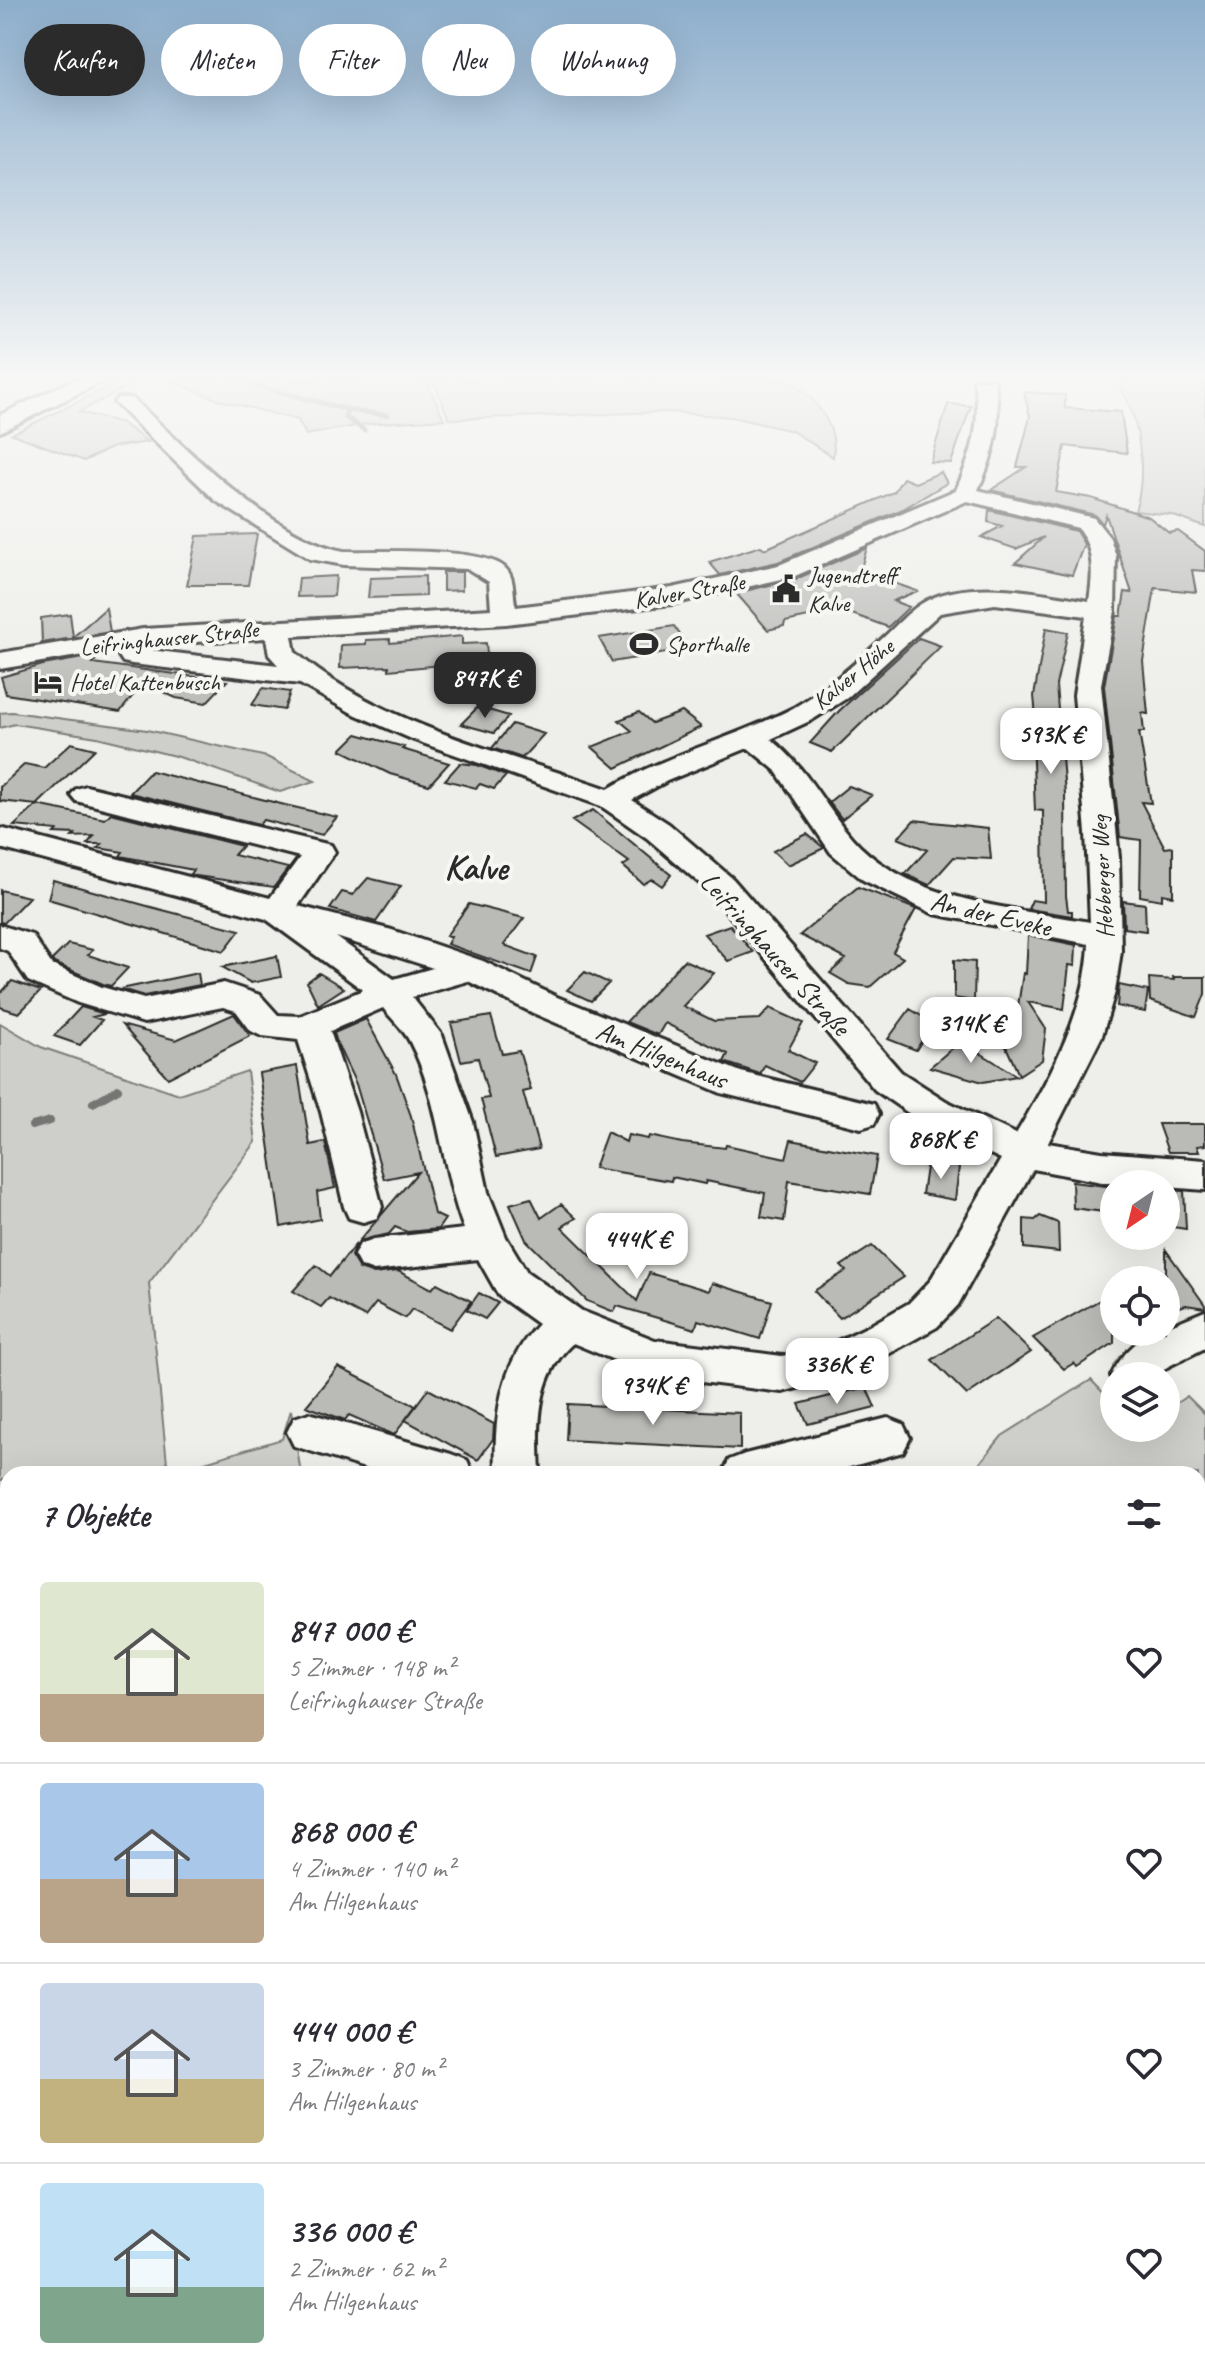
<!DOCTYPE html>
<html lang="de">
<meta charset="utf-8">
<style>
body{margin:0;font-family:Caveat,sans-serif;background:#f2f2f3;color:#2b2b33;height:100vh;display:flex;flex-direction:column;font-size:30px;white-space:nowrap}
*{box-sizing:border-box;margin:0}
p{font-size:26px;color:#7c7c81}
.icon{flex:none;width:44px;height:44px;fill:none;stroke:currentColor;stroke-width:2;stroke-linecap:round;stroke-linejoin:round}
.map{position:relative;flex:1;overflow:hidden}
.side{position:absolute;left:0px;top:1466px;width:1206px;height:912px;display:flex;flex-direction:column;background:#fff;border-radius:24px 24px 0 0;box-shadow:0 8px 32px #0002}
.side>*{flex:none}
.top-card{position:absolute;left:24px;top:24px;width:800px;height:72px;display:flex;gap:16px}
.needle{width:52px;rotate:215deg}
.buttons{position:absolute;left:1100px;top:1170px;display:grid;gap:16px}
.buttons a{display:grid;place-items:center;width:80px;height:80px;border-radius:50%;background:#fff;box-shadow:0 8px 32px #0002;font-size:40px}
.price{position:absolute;translate:-50% -68px;padding:0 18px;border-radius:16px;background:#fff;color:#222;font-size:26px;line-height:52px;filter:drop-shadow(0 2px 4px #0008)}
.price::after{content:'';position:absolute;left:50%;top:48px;width:24px;height:18px;margin-left:-12px;background:inherit;clip-path:polygon(0 0,100% 0,50% 100%)}
.price.active{background:#2b2b2b;color:#fff}
ul{padding:0;list-style:none}
li{display:flex;align-items:center;gap:24px;height:200px;padding:0 40px}
li+li{border-top:2px solid #e1e1e2}
li span{display:grid;place-items:center;flex:none;width:224px;height:160px;border-radius:8px;color:#555}
li>.icon{margin-inline-start:auto}
span .icon{width:96px;height:96px;fill:#fffc;stroke-width:1}
li b{font-size:34px}
h2{display:flex;justify-content:space-between;align-items:center;height:96px;padding:0 40px;font-size:34px}
.tag{padding:0 28px;border-radius:36px;background:#fff;box-shadow:0 8px 32px #0002;font-size:28px;line-height:72px}
.tag.active{background:#2b2b2b;color:#fff}
.map>svg:first-child{display:block}
</style>
<div class="map">
<svg width="1205" height="2378" viewBox="0 0 1205 2378">
<rect width="100%" height="100%" fill="#eeeeea"/>
<filter id="ink" filterUnits="userSpaceOnUse"><feTurbulence type="fractalNoise" baseFrequency=".0125" numOctaves="2"/><feDisplacementMap in="SourceGraphic" scale="16" xChannelSelector="R" yChannelSelector="G"/><feConvolveMatrix kernelMatrix="1 2 1 2 8 2 1 2 1" color-interpolation-filters="sRGB"/></filter>
<g filter="url(#ink)">
<path fill="#dededb" d="M8 1479V2370H919L903 2378H0V1480Z"/>
<path fill="#cececa" stroke="#7c7c7a" stroke-width="2" d="M122 380H140L79 412 122 423 148 442 113 447 84 461 12 434Z
M167 380H426L444 419 366 424 306 435 298 420 219 400Z
M433 380H789C813 396 839 425 833 457L792 431 731 417 667 412 449 419Z
M1116 380H1205V527L1171 515 1135 511C1148 472 1139 413 1116 380Z
M12 712 147 730 267 757 315 781 280 792 179 757 97 737 15 724 0 728V713Z
M0 1023 41 1047 179 1094 247 1071 256 1142 149 1283 168 1473 282 1439 291 1410 301 1474H82L81 1470 8 1474V1479L0 1480Z
M1091 1380 1114 1404V1428H1166V1410L1187 1396 1205 1414V1629L1198 1633V1474H971L1002 1436Z
M1205 2203V2378H903L919 2370H1198V2206Z"/>
<g fill="none" stroke-linecap="round" stroke-linejoin="round">
<path stroke="#757573" stroke-width="5" d="M253 385 353 411 388 415
M347 411 345 417 364 430"/>
<path stroke="#757573" stroke-width="8" d="M93 1103 118 1089
M32 1126 50 1121"/>
</g>
<path fill="#babab7" stroke="#2b2b2b" stroke-width="2" d="M1024 392 1065 395V408L1121 412 1127 453 1065 446 1056 492 1091 498 1149 517 1169 533 1178 531 1205 551V571L1192 570 1196 592 1155 588 1143 661 1148 714 1142 713 1144 732H1139L1151 803 1141 802 1165 848 1173 847V896L1162 894V900L1140 896 1141 840 1120 837 1104 686 1117 616H1121L1125 592 1132 593 1106 515 1103 524 1095 515 991 490 1026 467H1017L1030 417Z
M948 404 971 406 951 463 930 462Z
M941 472 947 483 903 509 778 562 720 575 709 562 761 546 765 549 894 492 903 478 915 483Z
M989 510 1076 531 1084 544 1072 575 1015 563 1044 537 1016 549 981 537 1002 526 988 522Z
M257 534 248 585H187L197 536Z
M867 548 860 571 917 591 893 601 909 607 888 627 841 610 785 622 784 626 768 630 736 593 796 579Z
M443 572H462V590L443 591Z
M336 576 334 596 297 597 299 578Z
M425 576V596L368 598 370 578Z
M106 608 110 632 42 643 41 618 70 614 73 637Z
M674 626 690 649 612 662 599 638Z
M1046 628 1068 632 1056 685 1065 794 1066 896 1068 911H1072V916L1028 909 1032 900 1044 902 1043 811 1035 810 1032 738H1038L1034 696Z
M462 636V644L486 643 488 666 463 667V663L389 670V666L340 668 341 645 366 644V640L390 639V643Z
M919 638 941 646 832 752 810 743 839 711Z
M100 655 93 663 227 681 206 703 176 698 143 683 120 712 6 694 1 677 43 665Z
M263 688 290 692 284 710 252 705Z
M478 707 509 716 494 733 461 724Z
M639 712 652 723 682 712 701 727 616 768 592 747 632 731 619 720Z
M512 724 544 734 522 758 492 748Z
M357 734 404 747 402 749 449 763 429 785 390 774 341 750Z
M71 743 95 749 37 805 0 801V787L25 764 44 768Z
M460 763 477 765 506 776 494 789 480 784 476 788 445 780Z
M151 771 285 805 337 817 322 835 263 820 259 825 130 793Z
M849 786 872 795 842 819 829 802Z
M37 805 105 819 111 813 242 846 234 855 288 868 274 887 196 876 190 874 193 870 120 856 123 852 98 848 102 844H87L94 836 72 837 75 834 54 833 57 830 14 826Z
M593 810 671 875 662 886 652 879 643 884 623 866 629 862 572 821Z
M914 820 988 828 991 859 954 857 929 885 905 874 927 850 898 838Z
M807 834 824 848 788 865 773 851Z
M368 878 401 886 376 922 330 909 342 892 353 895Z
M53 880 151 907 240 930 224 951 48 899Z
M858 887 916 909 893 952 903 958 870 987 849 984 830 973 846 959 800 935Z
M0 890 29 897 4 923 0 922Z
M1123 901 1145 904 1146 931 1124 928Z
M469 904 524 918 504 945 537 957 531 974 447 944 451 937 446 936Z
M730 925 753 952 728 961 704 934Z
M1028 935 1076 945 1075 966 1069 965 1064 1009 1028 1002 1046 1029 1042 1060 1019 1075 998 1029 1015 1026 1023 973 1026 974Z
M68 944 93 950 88 955 128 968 111 986 103 984 54 963 52 960Z
M277 956 281 977 251 983 222 967Z
M684 960 714 973 683 1006 714 1021 760 1019 770 1008 803 1023 788 1050 815 1063 800 1082 765 1065 760 1074 724 1062 728 1054 665 1023 658 1035 626 1022Z
M954 960 975 962 974 1001 954 998Z
M585 972 609 983 591 1001 567 990Z
M198 973 200 985 144 996 121 989Z
M319 973 344 988 318 1005 307 982Z
M1173 977H1205V994L1196 1017 1150 1001 1149 978 1174 980Z
M12 981 41 991 19 1013 0 1007V994Z
M1119 985 1148 991 1145 1012 1117 1006Z
M81 1007 105 1014 93 1017 102 1020 80 1045 54 1036Z
M910 1009 933 1023 916 1050 888 1039Z
M234 1014 250 1036 168 1078 122 1025 176 1040Z
M491 1016 502 1054 519 1051 531 1090 523 1092 539 1149 496 1157 481 1099 489 1098 478 1058 461 1061 451 1023Z
M366 1019 396 1074 411 1116 434 1214 445 1219 438 1229 407 1232 395 1227 389 1234 359 1241 418 1172 384 1179 356 1084 338 1046 334 1033Z
M961 1041 1017 1076 983 1082 930 1067Z
M297 1066 310 1145 325 1142 335 1188 317 1192 320 1219 281 1227 259 1073Z
M1158 1124H1205V1145L1197 1146 1199 1152H1168Z
M607 1132 626 1142 628 1135 648 1139 649 1136 682 1143 725 1148 726 1145 786 1158 791 1140 877 1156 870 1194 789 1181 784 1221 761 1217 765 1193 706 1181 705 1184 672 1177 671 1181 594 1168Z
M927 1161 959 1167 955 1200 922 1194Z
M1072 1182 1114 1187 1112 1213 1073 1208Z
M1166 1190 1184 1191 1186 1229 1166 1226Z
M531 1198 541 1218 561 1204 576 1218 562 1227 637 1301 649 1273 709 1291 712 1283 772 1301 760 1339 698 1320 695 1329 617 1306 614 1312 587 1301 526 1240 510 1204Z
M1040 1216 1058 1223 1059 1252 1024 1248V1219L1035 1220Z
M356 1244 351 1256 359 1269 374 1274 398 1271 432 1289 437 1283 471 1301 450 1329 412 1309 405 1318 376 1303 365 1317 329 1298 321 1307 293 1291 316 1265 330 1276Z
M872 1246 904 1277 840 1318 814 1291 846 1271 841 1266Z
M1166 1250 1205 1305V1308L1186 1305 1166 1311Z
M1114 1292V1343L1077 1367 1074 1363 1064 1369 1033 1338Z
M479 1293 498 1303 485 1319 467 1310Z
M996 1318 1031 1352 967 1395 932 1360Z
M338 1367 416 1406 394 1435 349 1415 345 1420 306 1406Z
M866 1387 875 1407 808 1424 799 1404Z
M428 1389 494 1424 493 1439 478 1460 405 1420Z
M568 1404 740 1413V1449L566 1440Z"/>
<g fill="none" stroke-linecap="round" stroke-linejoin="round">
<defs>
<path id="minor" d="M974 380H994C1003 422 995 453 978 490L1094 518 1110 538 1116 556 1115 611 1101 685 1119 857 1121 951 1115 992 1102 1036 1048 1143 1102 1152 1205 1160V1190L1102 1182 1033 1169 958 1305 937 1327 854 1373 782 1392 653 1376 573 1343C535 1377 538 1427 540 1474H496C494 1419 499 1366 538 1324L499 1296 478 1259 374 1271 360 1266 354 1255 360 1244 374 1239 464 1229C441 1169 440 1100 410 1042 404 1030 392 1019 383 1008L330 1031 357 1112 382 1207 377 1218 363 1222 349 1218 344 1207 321 1112 298 1040 262 1036 251 1031 236 1011 223 1007 144 1023 78 1003 28 981 8 951 0 948V925L32 935 52 965 102 987 144 999 224 983 260 995 278 1015 300 1016 363 990 266 919 0 848V828L270 898 300 857 76 801 71 795 76 789 86 786 331 845 335 852 298 906 392 930 483 961 557 997 741 1072 874 1104 879 1114 874 1124 861 1128 721 1093 533 1013 468 981 412 997 442 1035 473 1122 488 1192 506 1237 527 1272 582 1311 655 1340 782 1356 831 1344 869 1326 909 1303 930 1281 1001 1159 920 1121 875 1090 711 893 647 838 601 806 414 740 352 713 300 684 132 664 123 662 119 656 123 650 132 648 278 665 269 655 266 638 143 645 0 669V653L143 629 491 609 489 582 468 569 344 565 310 559 216 501 118 406 114 402 118 398H132C184 446 273 539 344 551 379 552 479 547 504 567 516 577 512 594 516 607L672 588 779 565 956 490C973 452 982 422 974 380ZM967 501 1078 528C1095 550 1093 575 1089 601 1043 593 964 576 921 604 908 612 896 626 884 637 856 663 827 689 793 708 733 739 666 754 608 789 508 754 376 723 295 652L292 636 506 624 672 604 795 576ZM995 604 1086 616 1074 695 1086 833 1090 922C1012 908 907 901 852 838 823 804 807 768 771 739L812 720 847 698 940 613ZM748 748 775 770 831 853 863 880 934 914 1089 944C1086 1012 1050 1077 1016 1134L946 1101 901 1072 733 879 669 824 632 800 667 781ZM336 937 433 968 394 979Z
M1205 1311V1348L1167 1367 1158 1376H1114V1382L1111 1376C1121 1355 1141 1332 1166 1332V1327Z
M309 1413 451 1454 467 1460 473 1474H384L294 1446 287 1432 294 1418Z
M888 1418 903 1424 910 1438 903 1452 824 1474H723L729 1460 745 1454Z
M1205 1900V1955L1198 1958V1903Z"/>
<path id="highway" d="M73 380H105L0 432V415Z"/>
</defs>
<use href="#minor" stroke="#2b2b2b" stroke-width="6"/>
<use href="#highway" stroke="#2b2b2b" stroke-width="6"/>
<use href="#minor" fill="#f6f6f2" fill-rule="evenodd"/>
<use href="#highway" fill="#f6f6f2" fill-rule="evenodd"/>
</g>
</g>
<linearGradient id="sky" x2="0" y2="1"><stop stop-color="#8daecc"/><stop offset="0.53" stop-color="#f7f7f6"/><stop offset="1" stop-color="#f7f7f6" stop-opacity="0"/></linearGradient>
<rect width="1205" height="713" fill="url(#sky)"/>
<defs>
<symbol id="civic-bare" viewBox="-9 -9 18 18"><path d="M-.6-6.5H3V-4.5H.6V-3L4-1V1h2V6H-6V1h2V-1L-.6-3ZM-1.2 2.5V6h2.4V2.5Z" fill="#2b2b2b" stroke="#f6f6f2" stroke-width="2.5" paint-order="stroke"/></symbol>
<symbol id="stadium-bare" viewBox="-9 -9 18 18"><path d="M0-5a6.5 5 0 1 0 0 10a6.5 5 0 1 0 0-10ZM-3.5-1.8h7v3.6h-7Z" fill="#2b2b2b" stroke="#f6f6f2" stroke-width="2.5" paint-order="stroke"/></symbol>
<symbol id="hotel-bare" viewBox="-9 -9 18 18"><path d="M-6-4.5h1.5V1H6V5H4.5V3h-9V5H-6ZM-4 0a1.8 1.8 0 1 1 3.6 0ZM.5 0V-2.5h3Q6-2.5 6 0Z" fill="#2b2b2b" stroke="#f6f6f2" stroke-width="2.5" paint-order="stroke"/></symbol>
</defs>
<g fill-rule="evenodd">
<use href="#civic-bare" x="766" y="569" width="40" height="40"/>
<use href="#stadium-bare" x="624" y="624" width="40" height="40"/>
<use href="#hotel-bare" x="28" y="662" width="40" height="40"/>
</g>
<g text-anchor="middle" stroke-width="8" stroke-linejoin="round" paint-order="stroke">
<g font-size="24" fill="#2b2b2b" stroke="#f6f6f2" text-anchor="start">
<text x="808" y="583">Jugendtreff<tspan x="808" dy="28">Kalve</tspan></text>
<text x="666" y="652">Sporthalle</text>
<text x="70" y="690">Hotel Kattenbusch</text>
</g>
<g font-size="24" fill="#2b2b2b" stroke="#f6f6f2">
<text transform="translate(689 591) rotate(-10)" y="8">Kalver Straße</text>
<text transform="translate(169 638) rotate(-6)" y="8">Leifringhauser Straße</text>
<text transform="translate(853 674) rotate(-39)" y="8">Kalver Höhe</text>
<text transform="translate(1102 877) rotate(-93)" y="8">Hebberger Weg</text>
</g>
<g font-size="28" fill="#2b2b2b" stroke="#f6f6f2">
<text transform="translate(991 913) rotate(13)" y="10">An der Eveke</text>
<text transform="translate(776 953) rotate(48)" y="10">Leifringhauser Straße</text>
<text transform="translate(662 1054) rotate(22)" y="10">Am Hilgenhaus</text>
</g>
<g font-size="36" font-weight="bold" fill="#2b2b2b" stroke="#f6f6f2">
<text x="476" y="879">Kalve</text>
</g>
</g>
</svg>
<div class="buttons">
<a><svg class="needle" viewBox="-14 -14 28 28"><path d="M0-13l5 13h-10z" fill="#e53935"/><path d="M0 13l5-13h-10z" fill="#7c7c81"/></svg></a>
<a><svg class="icon" aria-label="locate" viewBox="0 0 24 24"><circle cx="12" cy="12" r="6"/><path d="M12 2v4M12 18v4M2 12h4M18 12h4"/></svg></a>
<a><svg class="icon" aria-label="layers" viewBox="0 0 24 24"><path d="M12 4l9 5-9 5-9-5zM3 14l9 5 9-5"/></svg></a>
</div>
<b class="price active" style="left:485px;top:720px">847K €</b>
<b class="price" style="left:1051px;top:776px">593K €</b>
<b class="price" style="left:971px;top:1065px">314K €</b>
<b class="price" style="left:941px;top:1181px">868K €</b>
<b class="price" style="left:637px;top:1281px">444K €</b>
<b class="price" style="left:837px;top:1406px">336K €</b>
<b class="price" style="left:653px;top:1427px">934K €</b>
<div class="top-card">
<a class="tag active">Kaufen</a>
<a class="tag">Mieten</a>
<a class="tag">Filter</a>
<a class="tag">Neu</a>
<a class="tag">Wohnung</a>
</div>
<section class="side">
<h2>7 Objekte<svg class="icon" aria-label="filters" viewBox="0 0 24 24"><path d="M4 7h16M4 17h16"/><circle cx="9" cy="7" r="2"/><circle cx="15" cy="17" r="2"/></svg></h2>
<ul>
<li><span style="background:linear-gradient(#dfe7d0 70%,#b9a48a 0)"><svg class="icon" aria-label="home" viewBox="0 0 24 24"><path d="M3 11l9-7 9 7M6 9v11h12V9"/></svg></span><div><b>847 000 €</b><p>5 Zimmer · 148 m²</p><p>Leifringhauser Straße</p></div><svg class="icon" aria-label="heart" viewBox="0 0 24 24"><path d="M12 20l-8-8c-3-5 5-10 8-4 3-6 11-1 8 4z"/></svg></li>
<li><span style="background:linear-gradient(#a9c7e8 60%,#b9a48a 0)"><svg class="icon" aria-label="home" viewBox="0 0 24 24"><path d="M3 11l9-7 9 7M6 9v11h12V9"/></svg></span><div><b>868 000 €</b><p>4 Zimmer · 140 m²</p><p>Am Hilgenhaus</p></div><svg class="icon" aria-label="heart" viewBox="0 0 24 24"><path d="M12 20l-8-8c-3-5 5-10 8-4 3-6 11-1 8 4z"/></svg></li>
<li><span style="background:linear-gradient(#c9d6e8 60%,#c2b280 0)"><svg class="icon" aria-label="home" viewBox="0 0 24 24"><path d="M3 11l9-7 9 7M6 9v11h12V9"/></svg></span><div><b>444 000 €</b><p>3 Zimmer · 80 m²</p><p>Am Hilgenhaus</p></div><svg class="icon" aria-label="heart" viewBox="0 0 24 24"><path d="M12 20l-8-8c-3-5 5-10 8-4 3-6 11-1 8 4z"/></svg></li>
<li><span style="background:linear-gradient(#bfe0f5 65%,#7fa58c 0)"><svg class="icon" aria-label="home" viewBox="0 0 24 24"><path d="M3 11l9-7 9 7M6 9v11h12V9"/></svg></span><div><b>336 000 €</b><p>2 Zimmer · 62 m²</p><p>Am Hilgenhaus</p></div><svg class="icon" aria-label="heart" viewBox="0 0 24 24"><path d="M12 20l-8-8c-3-5 5-10 8-4 3-6 11-1 8 4z"/></svg></li>
</ul>
</section>
</div>
